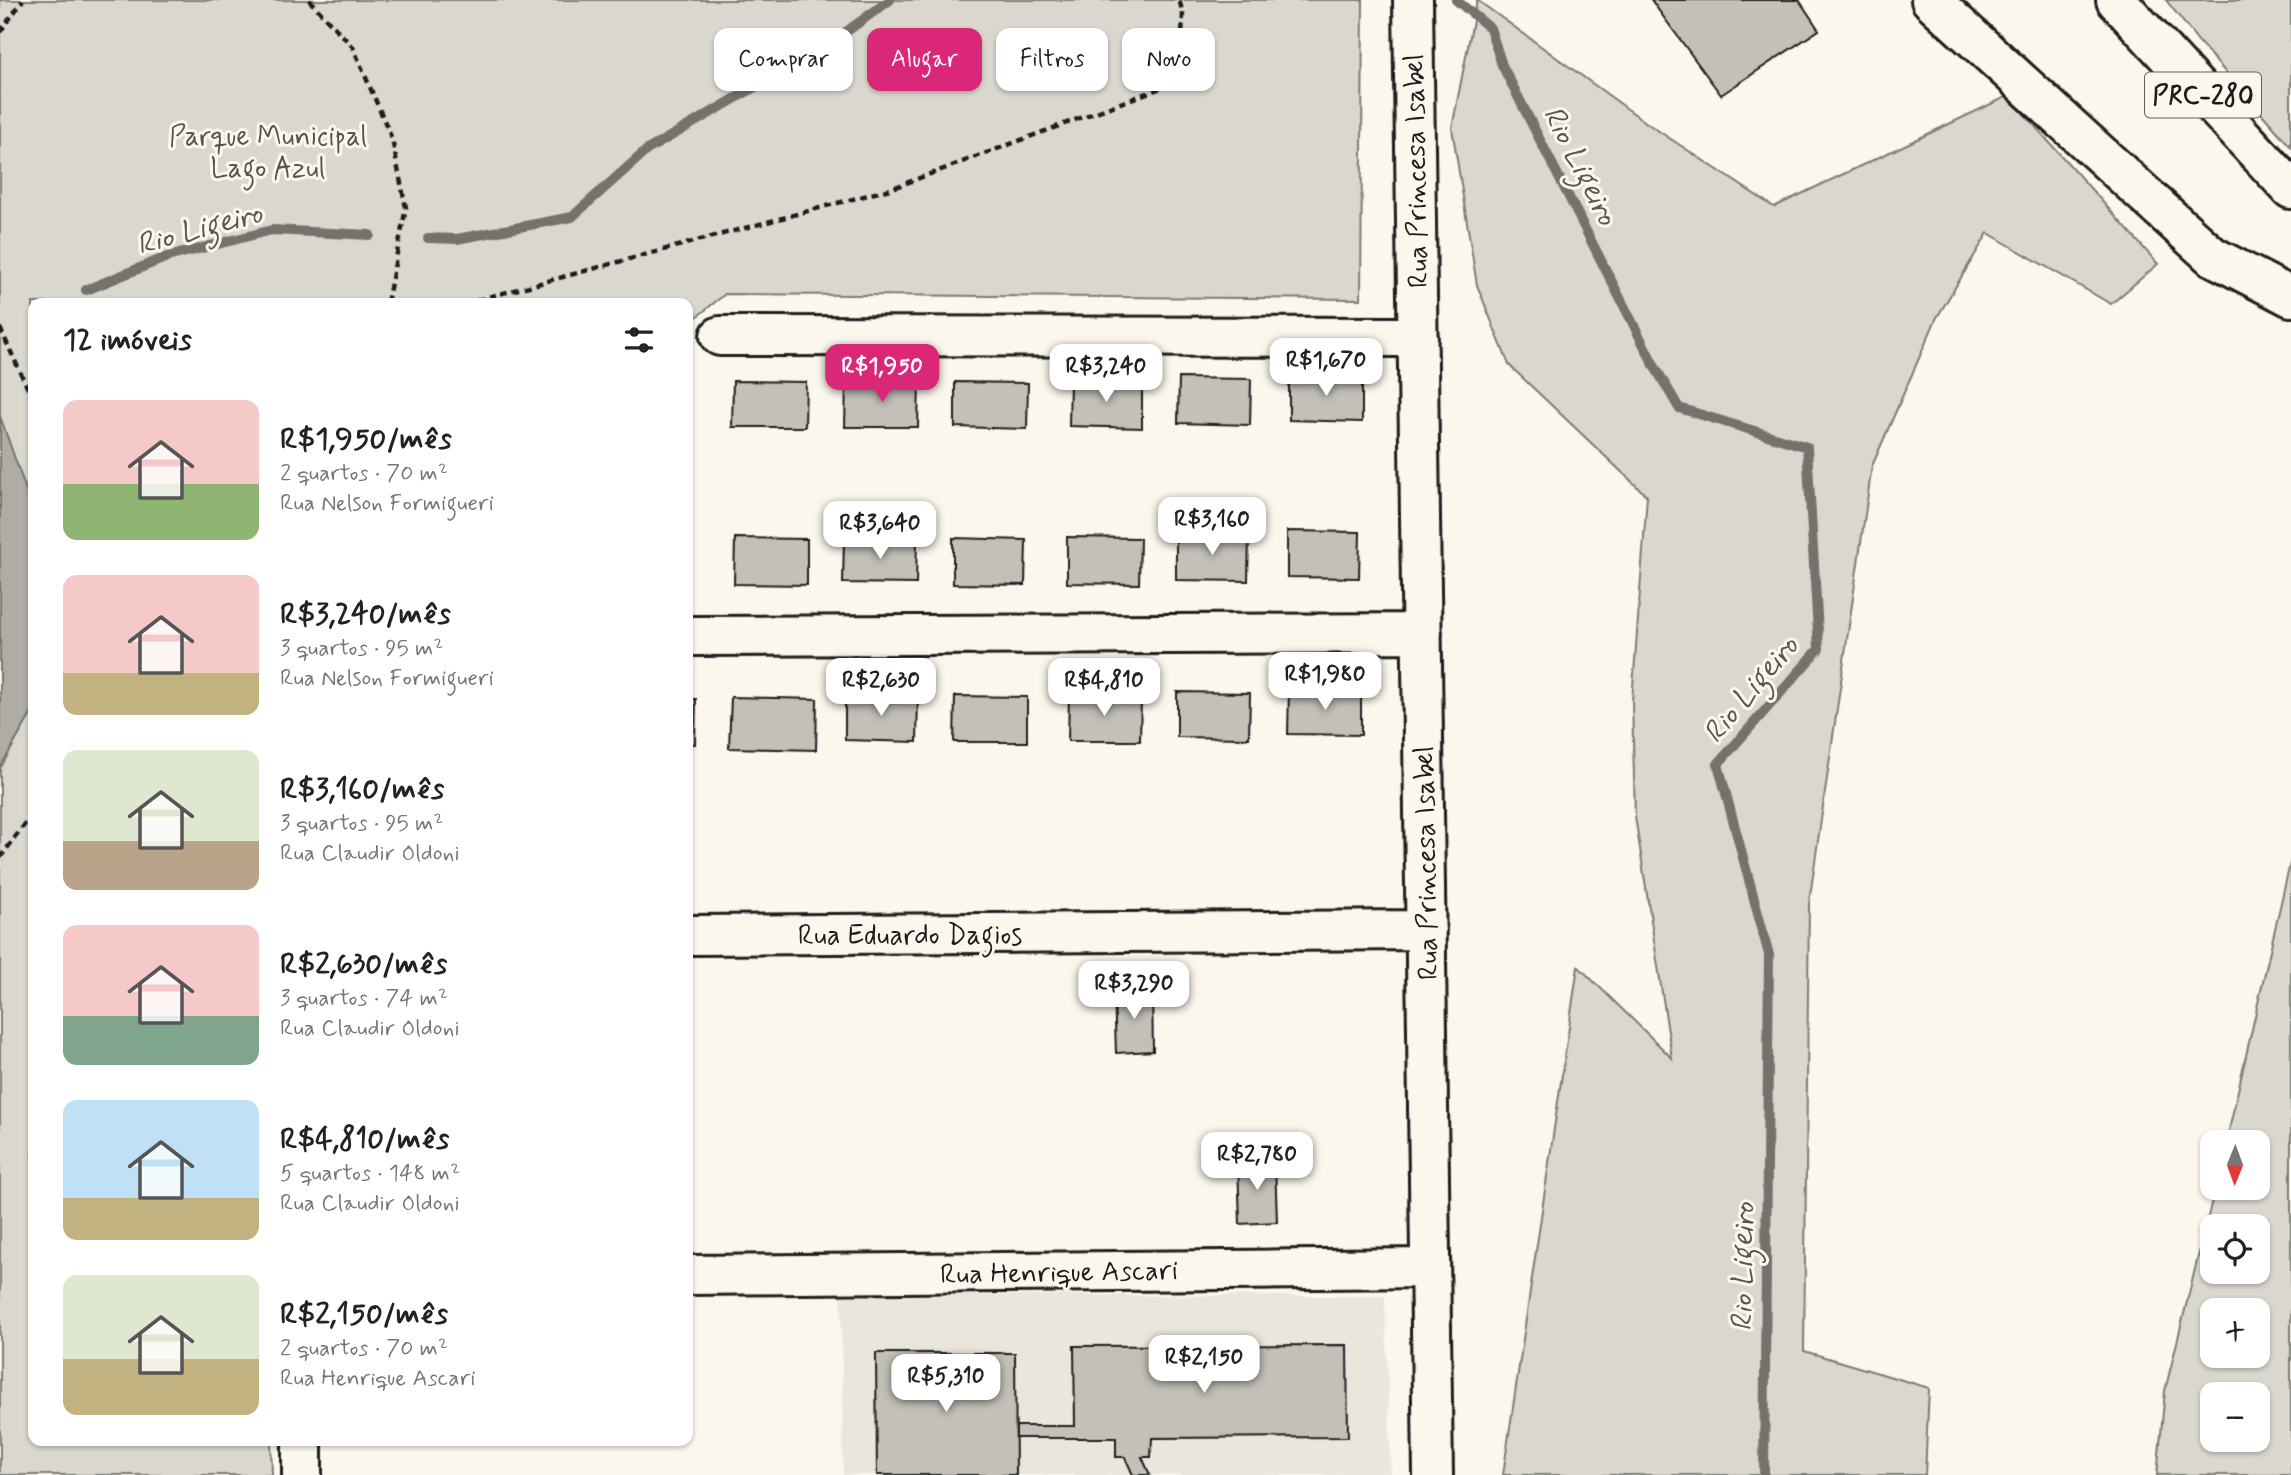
<!DOCTYPE html>
<html lang="pt">
<meta charset="utf-8">
<style>
body{margin:0;font-family:Mynerve,sans-serif;background:#f6f6f6;color:#222;height:100vh;display:flex;flex-direction:column;font-size:26px;white-space:nowrap}
*{box-sizing:border-box;margin:0}
p{font-size:23px;color:#767676}
.icon{flex:none;width:38px;height:38px;fill:none;stroke:currentColor;stroke-width:2;stroke-linecap:round;stroke-linejoin:round}
.map{position:relative;flex:1;overflow:hidden}
.details{position:absolute;left:28px;top:298px;width:665px;height:1148px;display:flex;flex-direction:column;background:#fff;border-radius:14px;box-shadow:0 2px 5px #0004}
.details>*{flex:none}
.hud{position:absolute;left:714px;top:28px;width:665px;height:63px;display:flex;gap:14px}
.needle{width:46px;rotate:181deg}
.tools{position:absolute;left:2200px;top:1130px;display:grid;gap:14px}
.tools a{display:grid;place-items:center;width:70px;height:70px;border-radius:14px;background:#fff;box-shadow:0 2px 5px #0004;font-size:35px}
.price{position:absolute;translate:-50% -60px;padding:0 16px;border-radius:14px;background:#fff;color:#222;font-size:23px;line-height:46px;filter:drop-shadow(0 2px 4px #0008)}
.price::after{content:'';position:absolute;left:50%;top:42px;width:21px;height:16px;margin-left:-10px;background:inherit;clip-path:polygon(0 0,100% 0,50% 100%)}
.price.current{background:#db2777;color:#fff}
ul{padding:0;list-style:none}
li{display:flex;align-items:center;gap:21px;height:175px;padding:0 35px}
li span{display:grid;place-items:center;flex:none;width:196px;height:140px;border-radius:14px;color:#555}
li>.icon{margin-inline-start:auto}
span .icon{width:84px;height:84px;fill:#fffc;stroke-width:1}
li b{font-size:30px}
h2{display:flex;justify-content:space-between;align-items:center;height:84px;padding:0 35px;font-size:30px}
.tag{padding:0 24px;border-radius:14px;background:#fff;box-shadow:0 2px 5px #0004;font-size:24px;line-height:63px}
.tag.current{background:#db2777;color:#fff}
.map>svg:first-child{display:block}
</style>
<div class="map">
<svg width="2291" height="1475" viewBox="0 0 2291 1475">
<rect width="100%" height="100%" fill="#fbf7ec"/>
<filter id="ink" filterUnits="userSpaceOnUse"><feTurbulence type="fractalNoise" baseFrequency=".0143" numOctaves="2"/><feDisplacementMap in="SourceGraphic" scale="14" xChannelSelector="R" yChannelSelector="G"/><feConvolveMatrix kernelMatrix="1 2 1 2 8 2 1 2 1" color-interpolation-filters="sRGB"/></filter>
<g filter="url(#ink)">
<path fill="#eae6dc" d="M841 1295 1385 1296 1391 1475H843Z"/>
<path fill="#dad7ce" stroke="#7b7a75" stroke-width="2" fill-rule="evenodd" d="M0 0H1363L1361 299 725 294 688 324V303H33V1440H271L272 1475H0Z
M1477 0 1651 126 1774 207 2008 96 2158 264 2111 304 1988 233 1936 319 1872 466 1809 903 1804 1351 1929 1388 1925 1475H1503L1578 966 1672 1058 1635 816 1632 701 1647 496 1509 365 1477 285 1452 128Z
M2166 0H2291V147L2199 42Z
M2291 859V1475H2157L2165 1391 2215 1188H2258V1143H2226ZM2212 1227H2258V1272H2212ZM2212 1311H2258V1356H2212ZM2212 1395H2258V1440H2212Z"/>
<path fill="#afaca5" stroke="#74726e" stroke-width="2" d="M0 416 33 510V711L0 768Z"/>
<g fill="none" stroke-linecap="round" stroke-linejoin="round">
<path stroke="#74726e" stroke-width="10" d="M1456 0 1490 28 1502 65 1655 367 1679 408 1807 447 1819 649 1718 764 1769 955 1764 1475
M428 238 457 239 572 217 647 150 832 42 890 0
M86 290 167 257 272 230 370 235"/>
</g>
<path fill="#c3c0b8" stroke="#1c1c1c" stroke-width="2" d="M1651 0H1799L1819 30 1721 95Z
M1289 375 1362 376V422L1289 420Z
M1179 378 1251 379 1250 425 1178 423Z
M733 381 806 382 805 427H732Z
M846 381 919 382 918 427H845Z
M1070 381 1142 382V428L1069 426Z
M955 382 1028 383 1027 429 955 427Z
M1287 531 1360 532 1359 578 1287 577Z
M1176 534 1249 535 1248 581 1176 580Z
M1067 537 1140 538 1139 584 1067 583Z
M735 538 807 539V585L734 584Z
M844 538H917L916 584 843 583Z
M953 538 1026 540 1025 585 953 584Z
M1289 688 1361 690V735L1288 734Z
M1177 692 1250 693 1249 738 1177 737Z
M845 695 918 696 917 742 845 740Z
M1069 695 1141 696 1140 741H1068Z
M955 696 1027 697V742H954Z
M731 697 817 699 816 750 729 748Z
M688 699H696L695 744H688Z
M1152 990 1153 1051 1116 1053 1114 991Z
M1275 1161 1277 1222 1240 1224 1238 1162Z
M1347 1345 1348 1437 1152 1438 1151 1457H1142L1150 1475H1133L1125 1457H1116V1438H1016V1426H1075L1074 1346Z
M876 1353H1015L1016 1475H877Z"/>
<g fill="none" stroke-linecap="round" stroke-linejoin="round">
<defs>
<path id="street" d="M1413 0 1433 1475
M1931 0 2212 256 2291 297
M720 336 1418 337
M688 636 1422 633
M688 935 1426 930
M688 1275 1430 1268
M302 1440V1475"/>
<path id="primary" d="M2116 0 2291 189"/>
</defs>
<use href="#street" stroke="#1c1c1c" stroke-width="44"/>
<use href="#primary" stroke="#1c1c1c" stroke-width="44"/>
<path stroke="#1c1c1c" stroke-width="4.5" stroke-dasharray="7 5" stroke-linecap="butt" d="M309 0 353 47 392 139 406 208 387 303
M0 32 23 0
M466 303 890 189 1166 86 1181 63 1183 13 1179 0
M0 328 33 400
M0 858 33 813"/>
<use href="#street" stroke="#fbf7ec" stroke-width="38"/>
<use href="#primary" stroke="#fbf7ec" stroke-width="38"/>
</g>
</g>
<g text-anchor="middle" stroke-width="6" stroke-linejoin="round" paint-order="stroke">
<rect fill="#fbf7ec" stroke="#5f5e5a" stroke-width="2" x="2145" y="72.5" width="116" height="45" rx="5"/>
<g font-size="26" font-weight="bold" fill="#1c1c1c">
<text x="2203" y="104">PRC-280</text>
</g>
<g font-size="28" fill="#555451" stroke="#fbf7ec">
<text x="268" y="145">Parque Municipal<tspan x="268" dy="32">Lago Azul</tspan></text>
</g>
<g font-size="28" fill="#1c1c1c" stroke="#fbf7ec">
<text transform="translate(1415 171) rotate(-91)" y="10">Rua Princesa Isabel</text>
<text transform="translate(1425 863) rotate(-91)" y="10">Rua Princesa Isabel</text>
<text x="910" y="944">Rua Eduardo Dagios</text>
<text transform="translate(1059 1271) rotate(-1)" y="10">Rua Henrique Ascari</text>
</g>
<g font-size="30" font-style="italic" fill="#575653" stroke="#fbf7ec">
<text transform="translate(1581 165) rotate(63)" y="10">Rio Ligeiro</text>
<text transform="translate(199 228) rotate(-15)" y="10">Rio Ligeiro</text>
<text transform="translate(1750 689) rotate(-50)" y="10">Rio Ligeiro</text>
<text transform="translate(1742 1267) rotate(-89)" y="10">Rio Ligeiro</text>
</g>
</g>
</svg>
<div class="tools">
<a><svg class="needle" viewBox="-14 -14 28 28"><path d="M0-13l5 13h-10z" fill="#e53935"/><path d="M0 13l5-13h-10z" fill="#767676"/></svg></a>
<a><svg class="icon" aria-label="locate" viewBox="0 0 24 24"><circle cx="12" cy="12" r="6"/><path d="M12 2v4M12 18v4M2 12h4M18 12h4"/></svg></a>
<a>+</a>
<a>−</a>
</div>
<b class="price" style="left:1326px;top:398px">R$1,670</b>
<b class="price current" style="left:882px;top:404px">R$1,950</b>
<b class="price" style="left:1106px;top:404px">R$3,240</b>
<b class="price" style="left:1212px;top:557px">R$3,160</b>
<b class="price" style="left:880px;top:561px">R$3,640</b>
<b class="price" style="left:1325px;top:712px">R$1,980</b>
<b class="price" style="left:881px;top:718px">R$2,630</b>
<b class="price" style="left:1104px;top:718px">R$4,810</b>
<b class="price" style="left:1134px;top:1021px">R$3,290</b>
<b class="price" style="left:1257px;top:1192px">R$2,780</b>
<b class="price" style="left:1204px;top:1395px">R$2,150</b>
<b class="price" style="left:946px;top:1414px">R$5,310</b>
<div class="hud">
<a class="tag">Comprar</a>
<a class="tag current">Alugar</a>
<a class="tag">Filtros</a>
<a class="tag">Novo</a>
</div>
<section class="details">
<h2>12 imóveis<svg class="icon" aria-label="filters" viewBox="0 0 24 24"><path d="M4 7h16M4 17h16"/><circle cx="9" cy="7" r="2"/><circle cx="15" cy="17" r="2"/></svg></h2>
<ul>
<li><span style="background:linear-gradient(#f6c9c9 60%,#8fb573 0)"><svg class="icon" aria-label="home" viewBox="0 0 24 24"><path d="M3 11l9-7 9 7M6 9v11h12V9"/></svg></span><div><b>R$1,950/mês</b><p>2 quartos · 70 m²</p><p>Rua Nelson Formigueri</p></div></li>
<li><span style="background:linear-gradient(#f6c9c9 70%,#c2b280 0)"><svg class="icon" aria-label="home" viewBox="0 0 24 24"><path d="M3 11l9-7 9 7M6 9v11h12V9"/></svg></span><div><b>R$3,240/mês</b><p>3 quartos · 95 m²</p><p>Rua Nelson Formigueri</p></div></li>
<li><span style="background:linear-gradient(#dfe7d0 65%,#b9a48a 0)"><svg class="icon" aria-label="home" viewBox="0 0 24 24"><path d="M3 11l9-7 9 7M6 9v11h12V9"/></svg></span><div><b>R$3,160/mês</b><p>3 quartos · 95 m²</p><p>Rua Claudir Oldoni</p></div></li>
<li><span style="background:linear-gradient(#f6c9c9 65%,#7fa58c 0)"><svg class="icon" aria-label="home" viewBox="0 0 24 24"><path d="M3 11l9-7 9 7M6 9v11h12V9"/></svg></span><div><b>R$2,630/mês</b><p>3 quartos · 74 m²</p><p>Rua Claudir Oldoni</p></div></li>
<li><span style="background:linear-gradient(#bfe0f5 70%,#c2b280 0)"><svg class="icon" aria-label="home" viewBox="0 0 24 24"><path d="M3 11l9-7 9 7M6 9v11h12V9"/></svg></span><div><b>R$4,810/mês</b><p>5 quartos · 148 m²</p><p>Rua Claudir Oldoni</p></div></li>
<li><span style="background:linear-gradient(#dfe7d0 60%,#c2b280 0)"><svg class="icon" aria-label="home" viewBox="0 0 24 24"><path d="M3 11l9-7 9 7M6 9v11h12V9"/></svg></span><div><b>R$2,150/mês</b><p>2 quartos · 70 m²</p><p>Rua Henrique Ascari</p></div></li>
</ul>
</section>
</div>
